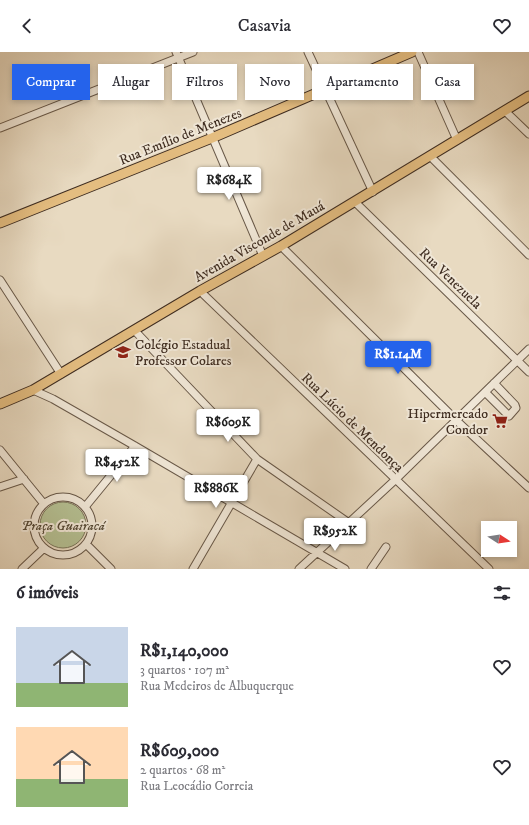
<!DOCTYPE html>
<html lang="pt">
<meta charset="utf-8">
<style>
body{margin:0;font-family:"IM FELL DW Pica",serif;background:#f2f2f3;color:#2b2b33;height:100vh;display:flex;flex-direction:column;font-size:15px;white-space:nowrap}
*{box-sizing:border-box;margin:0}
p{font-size:13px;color:#7c7c81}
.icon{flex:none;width:22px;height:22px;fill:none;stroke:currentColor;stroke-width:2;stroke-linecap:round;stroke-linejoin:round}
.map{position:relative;height:517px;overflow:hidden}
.drawer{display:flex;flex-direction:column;background:#fff;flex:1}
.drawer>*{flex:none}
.hud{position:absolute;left:12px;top:12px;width:505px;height:36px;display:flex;gap:8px}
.needle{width:26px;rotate:102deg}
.tools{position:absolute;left:481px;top:469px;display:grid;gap:8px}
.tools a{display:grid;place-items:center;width:36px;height:36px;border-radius:0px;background:#fff;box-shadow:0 2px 6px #0003;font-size:20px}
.price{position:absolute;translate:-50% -34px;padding:0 9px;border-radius:4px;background:#fff;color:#222;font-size:13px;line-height:26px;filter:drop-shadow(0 1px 2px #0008)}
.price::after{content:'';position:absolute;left:50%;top:24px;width:12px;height:9px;margin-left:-6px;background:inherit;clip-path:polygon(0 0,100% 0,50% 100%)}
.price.current{background:#2563eb;color:#fff}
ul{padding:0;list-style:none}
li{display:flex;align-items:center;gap:12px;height:100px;padding:0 16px}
li span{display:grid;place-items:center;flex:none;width:112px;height:80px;border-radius:0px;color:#555}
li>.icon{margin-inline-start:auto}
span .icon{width:48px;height:48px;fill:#fffc;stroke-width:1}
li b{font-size:17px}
h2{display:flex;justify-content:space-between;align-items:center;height:48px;padding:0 16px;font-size:17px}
.tag{padding:0 14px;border-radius:0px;background:#fff;box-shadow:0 2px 6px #0003;font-size:14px;line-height:36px}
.tag.current{background:#2563eb;color:#fff}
header{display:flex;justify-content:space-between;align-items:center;height:52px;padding:0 16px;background:#fff;font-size:18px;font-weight:600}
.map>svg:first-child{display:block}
</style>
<header><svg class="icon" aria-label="back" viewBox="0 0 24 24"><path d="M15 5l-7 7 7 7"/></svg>Casavia<svg class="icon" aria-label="heart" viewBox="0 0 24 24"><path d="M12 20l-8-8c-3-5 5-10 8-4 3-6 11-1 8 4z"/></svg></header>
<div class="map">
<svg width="529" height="517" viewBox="0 0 529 517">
<rect width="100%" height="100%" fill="#e8dac1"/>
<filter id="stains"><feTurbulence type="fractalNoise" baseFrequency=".005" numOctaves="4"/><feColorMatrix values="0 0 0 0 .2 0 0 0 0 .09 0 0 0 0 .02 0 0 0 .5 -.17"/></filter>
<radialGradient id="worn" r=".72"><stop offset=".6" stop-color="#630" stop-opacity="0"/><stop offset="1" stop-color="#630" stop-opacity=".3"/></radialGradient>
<path fill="#b5c093" stroke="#7a765a" d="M40 473a23 23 0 1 1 46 0a23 23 0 1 1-46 0Z"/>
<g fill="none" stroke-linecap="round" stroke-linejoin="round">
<defs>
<path id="minor" d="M176 0 263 204
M308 0 373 140
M418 0 457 88
M505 59 529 82
M0 76 193 0
M431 105 529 203
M355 150 529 320
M281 194 457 369 529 436
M0 228 61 322
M200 239 489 517
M135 279 257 407 349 471
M33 338 53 347 135 394 345 517
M485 340 509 364 516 356 515 353 494 331
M0 398 44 452
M0 435 24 427
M34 474a29 29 0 1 1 58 0a29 29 0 1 1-58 0Z
M85 455 135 394
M86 492 111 517
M22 517 44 496
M193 517 257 407
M299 517 395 428 529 297
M371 517 386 495"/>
<path id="major" d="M0 171 212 86 412 0
M0 352 33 338 200 239 281 194 529 44"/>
</defs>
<use href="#minor" stroke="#685848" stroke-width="9"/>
<use href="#major" stroke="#3e2c20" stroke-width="11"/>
<use href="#minor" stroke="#f0e7d7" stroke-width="7"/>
<use href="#major" stroke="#e4bd80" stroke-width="9"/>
</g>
<defs>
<symbol id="university-bare" viewBox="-9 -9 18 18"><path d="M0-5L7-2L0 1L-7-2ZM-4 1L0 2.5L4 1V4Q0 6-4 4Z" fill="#8f2418" stroke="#f0e7d7" stroke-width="2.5" paint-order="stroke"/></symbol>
<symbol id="supermarket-bare" viewBox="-9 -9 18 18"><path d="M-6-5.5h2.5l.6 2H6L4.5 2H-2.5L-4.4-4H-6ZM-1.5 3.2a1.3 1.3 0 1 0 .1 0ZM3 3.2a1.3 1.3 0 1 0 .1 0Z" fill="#8f2418" stroke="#f0e7d7" stroke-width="2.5" paint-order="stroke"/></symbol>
</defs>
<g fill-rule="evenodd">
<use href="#university-bare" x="112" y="289" width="22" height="22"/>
<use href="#supermarket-bare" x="489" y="358" width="22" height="22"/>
</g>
<g text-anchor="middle" stroke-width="4" stroke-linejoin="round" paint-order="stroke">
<g font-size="14" fill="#3e2c20" stroke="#f0e7d7">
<text transform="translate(180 84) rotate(-22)" y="5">Rua Emílio de Menezes</text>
<text transform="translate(259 189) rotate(-30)" y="5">Avenida Visconde de Mauá</text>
<text transform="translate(451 226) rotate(44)" y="5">Rua Venezuela</text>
<text transform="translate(353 370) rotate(44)" y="5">Rua Lúcio de Mendonça</text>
</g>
<g font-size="14" fill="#3e2c20" stroke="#f0e7d7" text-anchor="start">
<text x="135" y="297">Colégio Estadual<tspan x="135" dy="16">Professor Colares</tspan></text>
<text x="488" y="366" text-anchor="end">Hipermercado<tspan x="488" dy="16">Condor</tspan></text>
</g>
<g font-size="14" font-style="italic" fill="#564a37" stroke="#f0e7d7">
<text x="63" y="478">Praça Guairacá</text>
</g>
</g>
<rect width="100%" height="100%" filter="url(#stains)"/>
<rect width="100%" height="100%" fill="url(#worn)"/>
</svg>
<div class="tools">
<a><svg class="needle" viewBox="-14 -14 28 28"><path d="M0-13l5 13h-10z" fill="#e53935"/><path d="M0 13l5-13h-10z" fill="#7c7c81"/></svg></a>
</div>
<b class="price" style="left:229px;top:149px">R$684K</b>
<b class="price current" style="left:398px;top:323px">R$1.14M</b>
<b class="price" style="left:228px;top:391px">R$609K</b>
<b class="price" style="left:117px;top:431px">R$452K</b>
<b class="price" style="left:216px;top:457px">R$886K</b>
<b class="price" style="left:335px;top:500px">R$952K</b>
<div class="hud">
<a class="tag current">Comprar</a>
<a class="tag">Alugar</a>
<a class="tag">Filtros</a>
<a class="tag">Novo</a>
<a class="tag">Apartamento</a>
<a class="tag">Casa</a>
</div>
</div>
<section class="drawer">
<h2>6 imóveis<svg class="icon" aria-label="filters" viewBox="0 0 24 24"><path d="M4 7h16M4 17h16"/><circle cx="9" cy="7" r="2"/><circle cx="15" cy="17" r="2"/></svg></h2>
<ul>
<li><span style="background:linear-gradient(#c9d6e8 70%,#8fb573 0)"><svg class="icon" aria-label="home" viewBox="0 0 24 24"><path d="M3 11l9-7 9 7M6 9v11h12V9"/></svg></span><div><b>R$1,140,000</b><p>3 quartos · 107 m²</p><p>Rua Medeiros de Albuquerque</p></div><svg class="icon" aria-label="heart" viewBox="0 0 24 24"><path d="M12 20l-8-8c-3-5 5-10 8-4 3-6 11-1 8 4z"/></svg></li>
<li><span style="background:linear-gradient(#ffd9b3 65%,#8fb573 0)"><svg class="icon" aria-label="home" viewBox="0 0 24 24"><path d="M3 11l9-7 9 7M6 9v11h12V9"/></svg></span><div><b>R$609,000</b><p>2 quartos · 68 m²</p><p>Rua Leocádio Correia</p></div><svg class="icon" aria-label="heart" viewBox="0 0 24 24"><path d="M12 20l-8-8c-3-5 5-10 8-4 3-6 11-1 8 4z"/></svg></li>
</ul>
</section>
